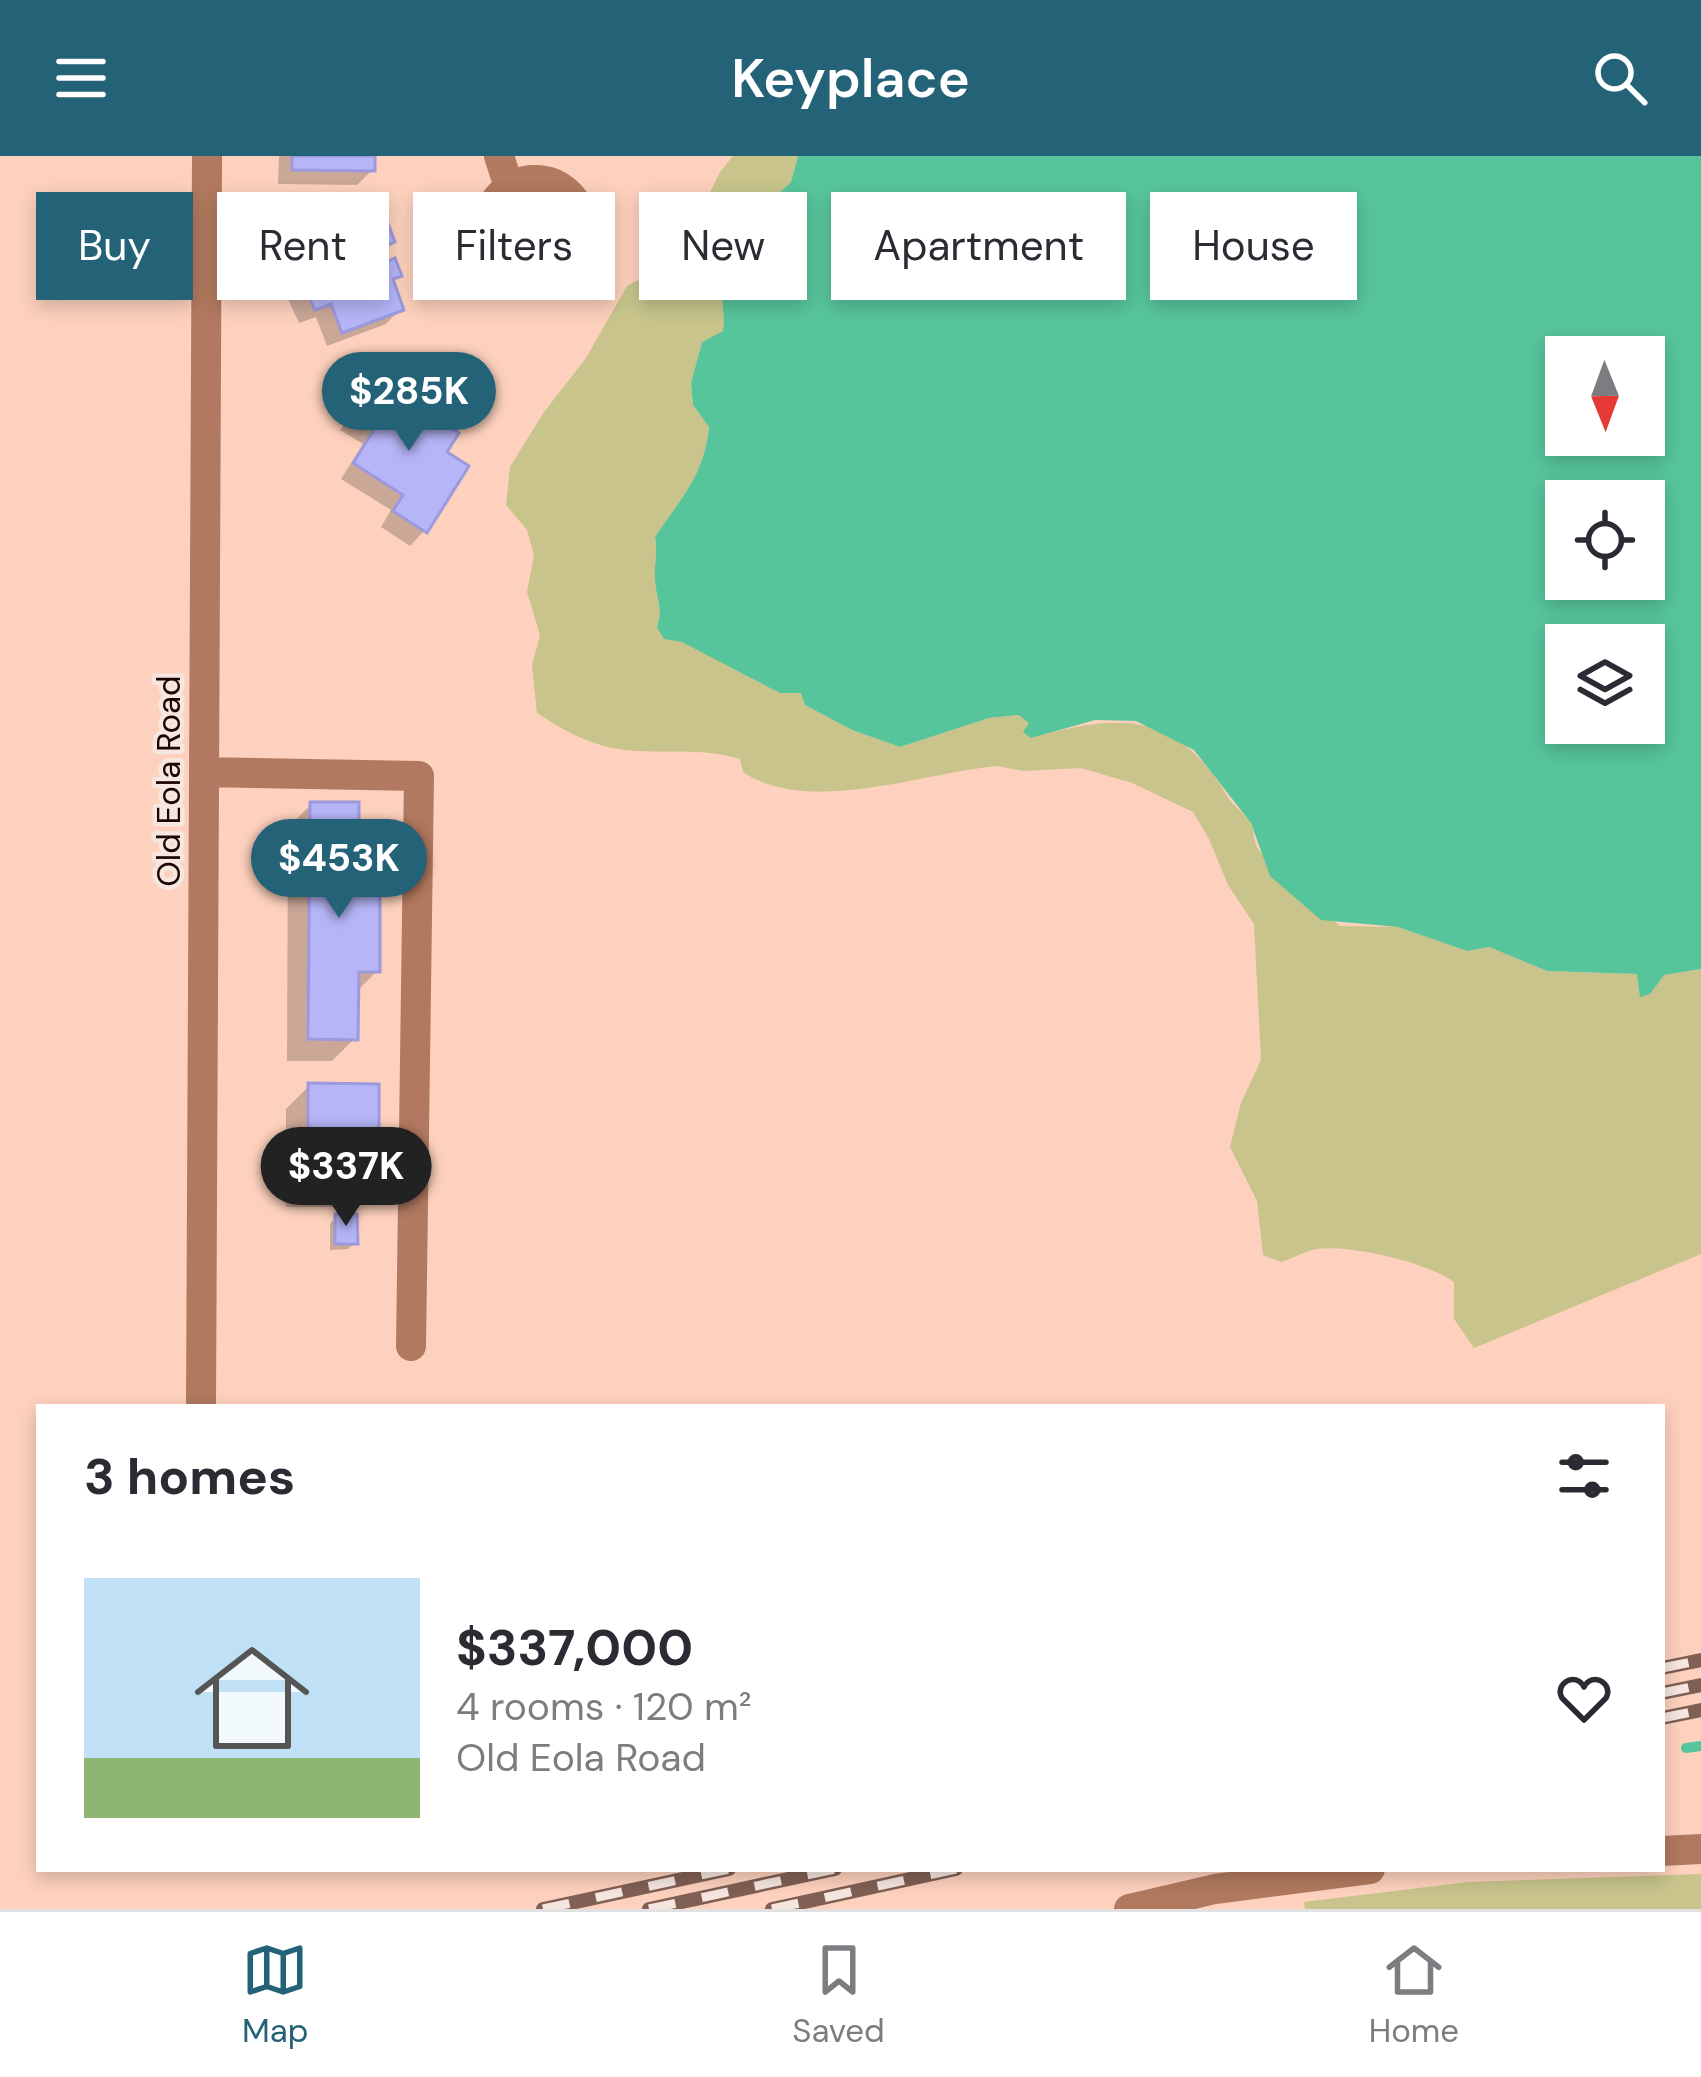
<!DOCTYPE html>
<meta charset="utf-8">
<style>
body{margin:0;font-family:"DM Sans",sans-serif;background:#f7f7f7;color:#2b2b33;height:100vh;display:flex;flex-direction:column;font-size:45px;white-space:nowrap}
*{box-sizing:border-box;margin:0}
p{font-size:39px;color:#7c7c81}
.icon{flex:none;width:66px;height:66px;fill:none;stroke:currentColor;stroke-width:2;stroke-linecap:round;stroke-linejoin:round}
.map{position:relative;flex:1;overflow:hidden}
.drawer{position:absolute;left:36px;top:1248px;width:1629px;height:468px;display:flex;flex-direction:column;background:#fff;border-radius:0px;box-shadow:0 6px 18px #0003}
.drawer>*{flex:none}
.top-card{position:absolute;left:36px;top:36px;width:1629px;height:108px;display:flex;gap:24px}
.needle{width:78px;rotate:179deg}
.tools{position:absolute;left:1545px;top:180px;display:grid;gap:24px}
.tools a{display:grid;place-items:center;width:120px;height:120px;border-radius:0px;background:#fff;box-shadow:0 6px 18px #0003;font-size:60px}
.price{position:absolute;translate:-50% -102px;padding:0 27px;border-radius:42px;background:#246278;color:#fff;font-size:39px;line-height:78px;filter:drop-shadow(0 3px 6px #0008)}
.price::after{content:'';position:absolute;left:50%;top:72px;width:36px;height:27px;margin-left:-18px;background:inherit;clip-path:polygon(0 0,100% 0,50% 100%)}
.price.selected{background:#222;color:#fff}
ul{padding:0;list-style:none}
li{display:flex;align-items:center;gap:36px;height:300px;padding:0 48px}
li+li{border-top:3px solid #e1e1e2}
li span{display:grid;place-items:center;flex:none;width:336px;height:240px;border-radius:0px;color:#555}
li>.icon{margin-inline-start:auto}
span .icon{width:144px;height:144px;fill:#fffc;stroke-width:1}
li b{font-size:51px}
h2{display:flex;justify-content:space-between;align-items:center;height:144px;padding:0 48px;font-size:51px}
.tag{padding:0 42px;border-radius:0px;background:#fff;box-shadow:0 6px 18px #0003;font-size:42px;line-height:108px}
.tag.selected{background:#246278;color:#fff}
header{display:flex;justify-content:space-between;align-items:center;height:156px;padding:0 48px;background:#246278;color:#fff;font-size:54px;font-weight:600}
.tabs{display:flex;justify-content:space-around;align-items:center;height:168px;border-top:3px solid #e1e1e2;background:#fff;font-size:33px;color:#7c7c81}
.tabs a{display:grid;justify-items:center;gap:6px}
.tabs .selected{color:#246278}
.map>svg:first-child{display:block}
</style>
<header><svg class="icon" aria-label="menu" viewBox="0 0 24 24"><path d="M4 6h16M4 12h16M4 18h16"/></svg>Keyplace<svg class="icon" aria-label="search" viewBox="0 0 24 24"><circle cx="10" cy="10" r="6"/><path d="M15 15l6 6"/></svg></header>
<div class="map">
<svg width="1701" height="1753" viewBox="0 0 1701 1753">
<rect width="100%" height="100%" fill="#fdd1bd"/>
<path fill="#c8c48c" d="M733 0H798L791 26 757 58 758 72 751 83 733 85 715 111 726 152 723 175 702 186 691 227 693 249 709 271C704 320 681 342 655 381 658 396 654 407 655 421 655 441 664 451 657 471L780 537H802L805 549 852 574 900 591 989 562 1019 559 1030 567 1031 582C1119 557 1177 554 1227 640 1233 650 1246 658 1251 668 1255 677 1253 687 1259 694 1280 722 1314 746 1340 770L1398 771 1467 795 1489 791 1547 815 1638 818 1640 840 1650 837 1663 819 1701 813V1098L1474 1192 1454 1163V1126C1429 1107 1350 1088 1317 1093 1305 1095 1293 1102 1281 1106L1263 1099 1257 1045 1230 991 1241 947 1261 904 1254 768 1228 729 1209 683 1193 656 1132 627 1081 612 1024 615 997 610C922 617 808 660 743 616L740 603C701 591 665 598 625 594 591 590 564 575 537 557L532 509 540 479 527 436 534 399 527 374 506 349 510 311 544 256 586 202 627 130 677 103 720 16Z
M516 73a26 26 0 1 1 52 0a26 26 0 1 1-52 0Z
M1701 1718V1753H1305L1304 1746 1468 1726Z"/>
<path fill="#57c59b" fill-rule="evenodd" d="M798 0H1701V813L1664 819 1650 838 1640 841 1637 818 1547 815 1489 791 1467 795 1398 771 1321 764 1270 720 1251 667 1194 594 1136 565 1095 564 1031 582 1023 576 1029 567 1019 559 989 562 900 591 852 574 805 549 801 537H780L682 486 664 483 657 471C664 451 655 441 655 421 654 407 658 396 655 381 681 342 704 320 709 271L693 249 691 227 702 186 723 175C727 145 714 120 717 91L751 83 758 72 757 58 791 26ZM1566 201H1644V279H1566ZM1566 345H1644V423H1566ZM1566 489H1644V567H1566Z"/>
<path fill="#0003" d="M279 0H372V14L357 29 278 28Z
M312 77 391 86 380 97 384 109 398 119 391 127 400 153 386 168 327 190 316 161 299 167 276 117 300 99 297 92Z
M375 227 443 297 424 375 410 390 381 371 391 354 341 323 363 288 340 274Z
M311 649 356 717 377 815 355 837V882L332 905H287L288 671Z
M309 930 376 1028 353 1051H286V953Z
M336 1061 355 1087 348 1093 330 1094V1068Z"/>
<g fill="none" stroke-linecap="round" stroke-linejoin="round">
<path stroke="#57c59b" stroke-width="10" d="M1686 1592 1701 1590"/>
</g>
<path fill="#b6b5f8" stroke="#9c9adc" stroke-width="3" d="M292 0H375V15L292 14Z
M381 49 395 86 381 92 386 106 395 102 402 120 393 123 404 154 342 177 331 148 315 154 289 100 316 90 310 75Z
M375 223 459 277 447 296 469 310 427 377 393 355 403 339 353 307 375 272 352 258Z
M310 646H359V714H380V816H359L358 884 308 883Z
M308 927 379 928V1029H308Z
M335 1058H357L358 1088H335Z"/>
<g fill="none" stroke-linecap="round" stroke-linejoin="round">
<path stroke="#b1795f" stroke-width="30" d="M499 0 509 31
M487 72a48 48 0 1 1 96 0a48 48 0 1 1-96 0Z
M204 616 419 620 411 1190
M201 1251 207 0
M1662 1695 1701 1693
M1129 1753 1215 1733 1370 1713"/>
<defs>
<path id="rail" d="M1662 1512 1701 1504
M1662 1537 1701 1529
M1662 1562 1701 1554
M543 1753 729 1713
M649 1753 835 1713
M772 1753 956 1713"/>
</defs>
<use href="#rail" stroke="#805f54" stroke-width="14"/>
<use href="#rail" stroke="#f5e6df" stroke-width="9" stroke-dasharray="27" stroke-linecap="butt"/>
</g>
<g text-anchor="middle" stroke-width="9" stroke-linejoin="round" paint-order="stroke">
<g font-size="33" fill="#1c0500" stroke="#f5e6df">
<text transform="translate(168 625) rotate(-90)" y="12">Old Eola Road</text>
</g>
</g>
</svg>
<div class="tools">
<a><svg class="needle" viewBox="-14 -14 28 28"><path d="M0-13l5 13h-10z" fill="#e53935"/><path d="M0 13l5-13h-10z" fill="#7c7c81"/></svg></a>
<a><svg class="icon" aria-label="locate" viewBox="0 0 24 24"><circle cx="12" cy="12" r="6"/><path d="M12 2v4M12 18v4M2 12h4M18 12h4"/></svg></a>
<a><svg class="icon" aria-label="layers" viewBox="0 0 24 24"><path d="M12 4l9 5-9 5-9-5zM3 14l9 5 9-5"/></svg></a>
</div>
<b class="price" style="left:409px;top:298px">$285K</b>
<b class="price" style="left:339px;top:765px">$453K</b>
<b class="price selected" style="left:346px;top:1073px">$337K</b>
<div class="top-card">
<a class="tag selected">Buy</a>
<a class="tag">Rent</a>
<a class="tag">Filters</a>
<a class="tag">New</a>
<a class="tag">Apartment</a>
<a class="tag">House</a>
</div>
<section class="drawer">
<h2>3 homes<svg class="icon" aria-label="filters" viewBox="0 0 24 24"><path d="M4 7h16M4 17h16"/><circle cx="9" cy="7" r="2"/><circle cx="15" cy="17" r="2"/></svg></h2>
<ul>
<li><span style="background:linear-gradient(#bfe0f5 75%,#8fb573 0)"><svg class="icon" aria-label="home" viewBox="0 0 24 24"><path d="M3 11l9-7 9 7M6 9v11h12V9"/></svg></span><div><b>$337,000</b><p>4 rooms · 120 m²</p><p>Old Eola Road</p></div><svg class="icon" aria-label="heart" viewBox="0 0 24 24"><path d="M12 20l-8-8c-3-5 5-10 8-4 3-6 11-1 8 4z"/></svg></li>
</ul>
</section>
</div>
<nav class="tabs">
<a class="selected"><svg class="icon" aria-label="map" viewBox="0 0 24 24"><path d="M3 6l6-2 6 2 6-2v14l-6 2-6-2-6 2zM9 4v14M15 6v14"/></svg>Map</a>
<a><svg class="icon" aria-label="saved" viewBox="0 0 24 24"><path d="M7 4h10v16l-5-4-5 4z"/></svg>Saved</a>
<a><svg class="icon" aria-label="home" viewBox="0 0 24 24"><path d="M3 11l9-7 9 7M6 9v11h12V9"/></svg>Home</a>
</nav>
